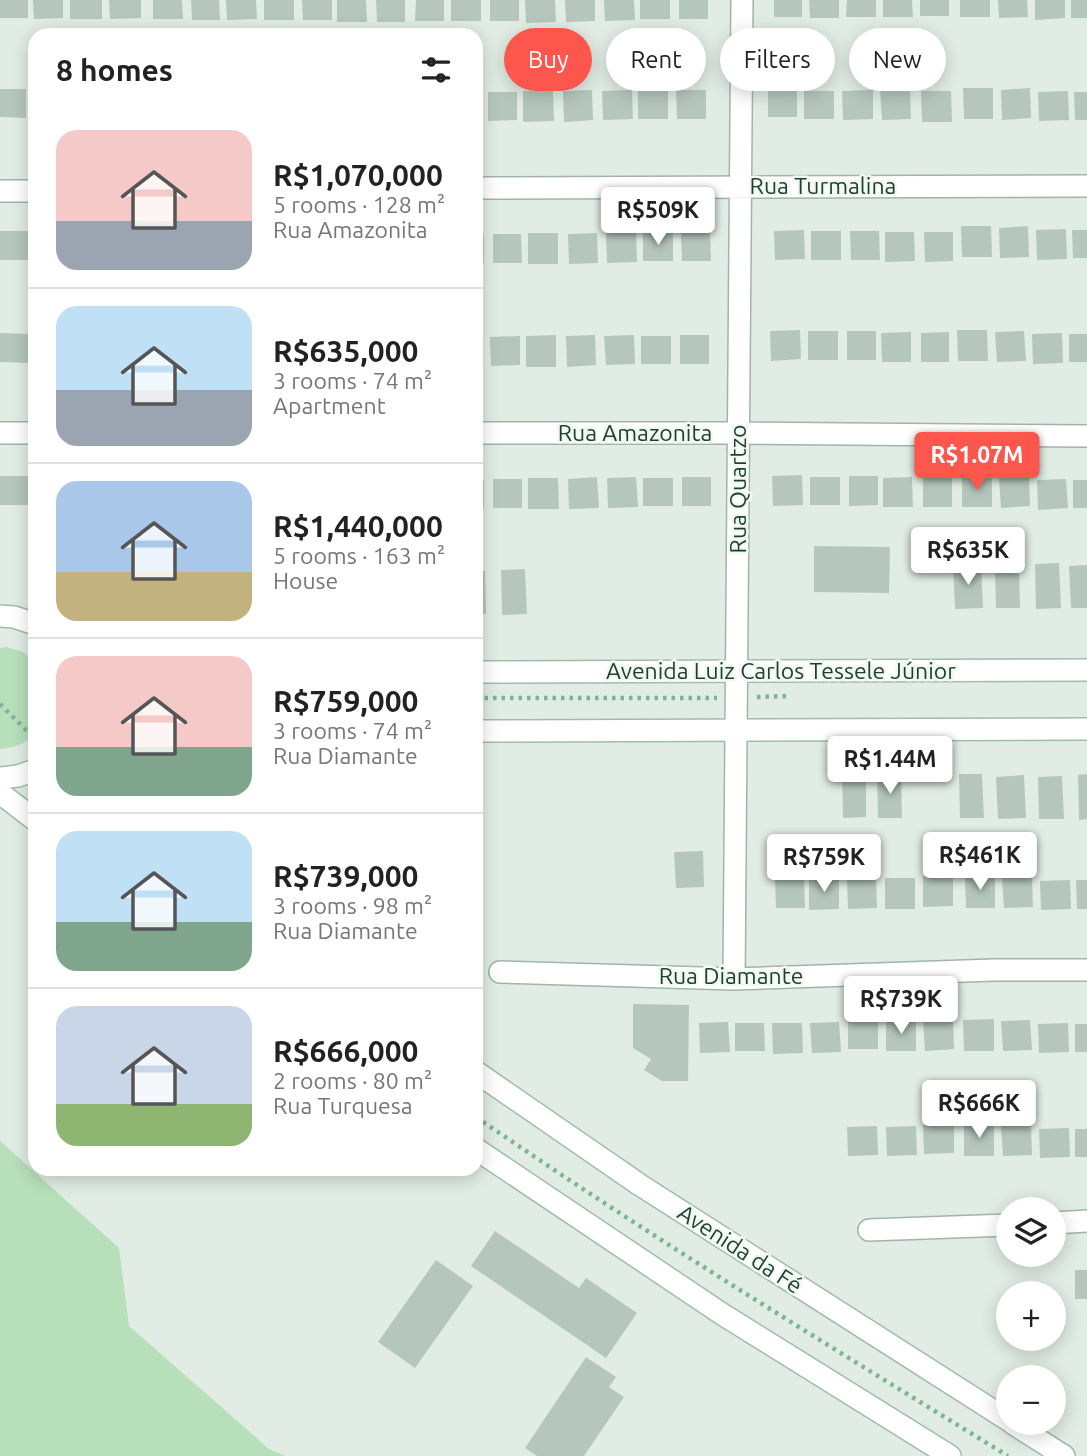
<!DOCTYPE html>
<meta charset="utf-8">
<style>
body{margin:0;font-family:Ubuntu,sans-serif;background:#f2f2f2;color:#222;height:100vh;display:flex;flex-direction:column;font-size:26px;white-space:nowrap}
*{box-sizing:border-box;margin:0}
p{font-size:23px;color:#767676}
.icon{flex:none;width:38px;height:38px;fill:none;stroke:currentColor;stroke-width:2;stroke-linecap:round;stroke-linejoin:round}
.map{position:relative;flex:1;overflow:hidden}
.sheet{position:absolute;left:28px;top:28px;width:455px;height:1148px;display:flex;flex-direction:column;background:#fff;border-radius:21px;box-shadow:0 4px 18px #0003}
.sheet>*{flex:none}
.guide{position:absolute;left:504px;top:28px;width:478px;height:63px;display:flex;gap:14px}
.fabs{position:absolute;left:996px;top:1197px;display:grid;gap:14px}
.fabs a{display:grid;place-items:center;width:70px;height:70px;border-radius:50%;background:#fff;box-shadow:0 4px 18px #0003;font-size:35px}
.price{position:absolute;translate:-50% -60px;padding:0 16px;border-radius:7px;background:#fff;color:#222;font-size:23px;line-height:46px;filter:drop-shadow(0 2px 4px #0008)}
.price::after{content:'';position:absolute;left:50%;top:42px;width:21px;height:16px;margin-left:-10px;background:inherit;clip-path:polygon(0 0,100% 0,50% 100%)}
.price.on{background:#fd564d;color:#fff}
ul{padding:0;list-style:none}
li{display:flex;align-items:center;gap:21px;height:175px;padding:0 28px}
li+li{border-top:2px solid #e0e0e0}
li span{display:grid;place-items:center;flex:none;width:196px;height:140px;border-radius:21px;color:#555}
li>.icon{margin-inline-start:auto}
span .icon{width:84px;height:84px;fill:#fffc;stroke-width:1}
li b{font-size:30px}
h2{display:flex;justify-content:space-between;align-items:center;height:84px;padding:0 28px;font-size:30px}
.pill{padding:0 24px;border-radius:32px;background:#fff;box-shadow:0 4px 18px #0003;font-size:24px;line-height:63px}
.pill.on{background:#fd564d;color:#fff}
.map>svg:first-child{display:block}
</style>
<div class="map">
<svg width="1087" height="1456" viewBox="0 0 1087 1456">
<rect width="100%" height="100%" fill="#e0ece4"/>
<path fill="#b7dfba" d="M6 647 23 652 35 662V735C25 744 13 748 0 749V648Z
M0 1141 119 1248 129 1326 269 1449 285 1456H0Z"/>
<path fill="#b5c7bd" d="M0 0H28V18H0Z
M33 0H63V18L34 19Z
M70 0H102V19H70Z
M109 0H141V18L110 19Z
M153 0H182L183 19H153Z
M191 0H219L220 20H192Z
M226 0H256L257 19 227 20Z
M264 0H294V20H264Z
M302 0H332V20H303Z
M337 0H366L367 22H337Z
M376 0H405V22H377Z
M416 0H444V21H415Z
M451 0H481V21H451Z
M490 0H519V21H490Z
M525 0H555L556 22 526 23Z
M565 0H595V21L566 22Z
M604 0H634L635 20 605 21Z
M640 0H670V19H640Z
M679 0H708V19H679Z
M774 0H802V17H774Z
M809 0H839V18H810Z
M847 0H876V17H846Z
M883 0H912L913 17H883Z
M920 0H949V16H920Z
M960 0H990V17H960Z
M998 0H1027L1028 17 999 18Z
M1035 0H1065V18L1035 20Z
M1071 0H1087V18H1071Z
M768 88H797V117H768Z
M963 88H993V119H964Z
M1030 88 1031 118 1002 120 1001 90Z
M0 89H26V118L0 117Z
M31 89H35V118H32Z
M910 89 911 119 882 120 880 90Z
M592 90 593 120 564 122 563 91Z
M632 90 633 119 603 120 602 91Z
M676 90H706V119H677Z
M873 90V119L843 120 842 91Z
M523 91H553L554 121 523 122Z
M638 91H668V119H638Z
M804 91H834V119H804Z
M921 91H951L952 122H922Z
M1068 91 1069 120 1039 121 1038 92Z
M476 92H479V121H476Z
M488 92H517V120L488 121Z
M1074 92H1087V120H1075Z
M961 226H991L992 257H962Z
M1028 226 1029 257 1000 258 999 228Z
M1066 229 1067 259 1037 260 1036 230Z
M804 230 805 259 775 260 774 231Z
M1072 230H1087V258H1073Z
M0 231H31V260H0Z
M811 231H841V260H811Z
M850 231H879L880 260H851Z
M636 232 637 262 607 263 606 233Z
M681 232H710L711 261H682Z
M885 232H914L915 261 885 262Z
M924 232H953V261L925 262Z
M528 233H558V264H528Z
M597 233 598 263 569 264 568 234Z
M643 233H673V261H643Z
M493 234H521L522 263H493Z
M476 235H484V263H476Z
M800 330 801 359 771 361 770 331Z
M957 330H987L988 361H958Z
M808 331H838V360H808Z
M847 331H876V360H847Z
M1024 331 1026 361 997 362 995 332Z
M911 332V362H882L881 333Z
M949 332V362H921V333Z
M0 333 29 334V363L0 362Z
M1062 333 1063 363 1033 364 1032 334Z
M1069 334H1087V362H1069Z
M556 335V367H526V336Z
M595 335 596 365 567 367 566 336Z
M634 335 635 364 606 365 604 336Z
M680 335H709V364H680Z
M520 336V365L491 366 490 337Z
M641 336H671V364H641Z
M476 337H482V366H476Z
M802 475 803 505 773 506 772 476Z
M0 476H32L31 505H0Z
M849 476H878V505L849 506Z
M992 476V507H962V477Z
M1029 476 1030 506 1001 508 999 478Z
M597 477 599 508 569 509 568 479Z
M636 477 638 507 608 508 607 478Z
M682 477H711V506H682Z
M810 477H840V505H810Z
M912 477 913 507H883V478Z
M952 477V507H923V478Z
M528 478H558L559 509H528Z
M643 478H673V506H643Z
M493 479H522V508H493Z
M1066 479 1068 508 1038 510 1037 480Z
M476 480H484V508H476Z
M1073 480H1087V508H1073Z
M814 546 890 547 889 593 814 592Z
M1059 563 1061 608 1036 609 1035 564Z
M981 565 983 608 955 609 953 566Z
M1019 565 1020 608H996L995 566Z
M1087 565V608H1071L1069 566Z
M525 569 527 614 502 615 501 570Z
M485 571 486 614H476V572Z
M842 774H866V817L843 818Z
M877 774H901L902 818H878Z
M959 774H982L984 818H960Z
M1087 774V819L1079 820 1078 775Z
M1024 775 1026 818 998 819 996 777Z
M1062 776 1064 819H1039L1038 777Z
M703 851 704 887 676 888 674 852Z
M953 875V906L923 907V876Z
M995 876V908H966L965 877Z
M1032 877 1033 907 1004 908 1002 878Z
M839 878V909L809 910V879Z
M876 878 877 908 848 909 847 879Z
M885 878H915V909H885Z
M775 879H804L805 908H776Z
M1070 880 1071 909 1041 910 1040 881Z
M1076 880H1087V909H1077Z
M633 1004 689 1005 688 1081H662L644 1070 651 1059 633 1048Z
M953 1019 954 1049 925 1051 923 1020Z
M994 1019V1051H964L963 1020Z
M886 1020H916V1051H886Z
M1030 1020 1032 1050 1003 1051 1001 1021Z
M848 1021H878V1049H848Z
M728 1022 730 1052 700 1053 699 1023Z
M839 1022 841 1052 812 1053 810 1023Z
M735 1023H764L765 1051H735Z
M772 1023H802L803 1053 773 1054Z
M1068 1023 1069 1052 1039 1053 1038 1024Z
M1075 1024H1087V1052H1075Z
M954 1124V1153L924 1154 923 1125Z
M994 1124V1156H964V1125Z
M1031 1125 1032 1155 1003 1156 1001 1126Z
M877 1126 878 1155 848 1156 847 1127Z
M916 1126 917 1155 887 1156 886 1127Z
M1069 1128 1070 1157 1040 1158 1039 1129Z
M1075 1129H1087V1157H1075Z
M495 1231 579 1288 586 1278 637 1313 606 1358 471 1266Z
M436 1260 473 1286 415 1368 378 1342Z
M1075 1270H1087V1299H1075Z
M586 1357 616 1377 609 1387 624 1397 584 1456H537L525 1448Z"/>
<g fill="none" stroke-linecap="round" stroke-linejoin="round">
<defs>
<path id="street" d="M476 188 1087 186
M0 191H35
M0 433H35
M476 433H739L1087 436
M500 972 734 979 994 970H1087
M734 979 742 0
M1054 1223 1087 1221
M869 1230 1008 1225"/>
<path id="secondary" d="M0 616 14 617 35 624
M476 672 1087 670
M476 731 1087 729
M0 778 18 776 35 770
M0 793 35 820
M476 1072 640 1185 1008 1420
M476 1149 722 1314 950 1456
M1012 1423 1064 1456"/>
</defs>
<use href="#street" stroke="#a2b4aa" stroke-width="24"/>
<use href="#secondary" stroke="#a0bcad" stroke-width="24"/>
<path stroke="#7eb398" stroke-width="4.5" stroke-dasharray="3.5 5" stroke-linecap="butt" d="M757 697 787 696
M476 698H717
M0 704 35 739
M476 1117C649 1236 829 1346 1008 1456"/>
<use href="#street" stroke="#fff" stroke-width="21"/>
<use href="#secondary" stroke="#fff" stroke-width="21"/>
</g>
<g text-anchor="middle" stroke-width="5" stroke-linejoin="round" paint-order="stroke">
<g font-size="23" fill="#1f3e30" stroke="#f1f9f3">
<text x="823" y="194">Rua Turmalina</text>
<text x="635" y="441">Rua Amazonita</text>
<text transform="translate(738 489) rotate(-90)" y="8">Rua Quartzo</text>
<text x="781" y="679">Avenida Luiz Carlos Tessele Júnior</text>
<text x="731" y="984">Rua Diamante</text>
<text transform="translate(740 1249) rotate(33)" y="8">Avenida da Fé</text>
</g>
</g>
</svg>
<div class="fabs">
<a><svg class="icon" aria-label="layers" viewBox="0 0 24 24"><path d="M12 4l9 5-9 5-9-5zM3 14l9 5 9-5"/></svg></a>
<a>+</a>
<a>−</a>
</div>
<b class="price" style="left:658px;top:247px">R$509K</b>
<b class="price on" style="left:977px;top:492px">R$1.07M</b>
<b class="price" style="left:968px;top:587px">R$635K</b>
<b class="price" style="left:890px;top:796px">R$1.44M</b>
<b class="price" style="left:980px;top:892px">R$461K</b>
<b class="price" style="left:824px;top:894px">R$759K</b>
<b class="price" style="left:901px;top:1036px">R$739K</b>
<b class="price" style="left:979px;top:1140px">R$666K</b>
<div class="guide">
<a class="pill on">Buy</a>
<a class="pill">Rent</a>
<a class="pill">Filters</a>
<a class="pill">New</a>
</div>
<section class="sheet">
<h2>8 homes<svg class="icon" aria-label="filters" viewBox="0 0 24 24"><path d="M4 7h16M4 17h16"/><circle cx="9" cy="7" r="2"/><circle cx="15" cy="17" r="2"/></svg></h2>
<ul>
<li><span style="background:linear-gradient(#f6c9c9 65%,#9aa5b1 0)"><svg class="icon" aria-label="home" viewBox="0 0 24 24"><path d="M3 11l9-7 9 7M6 9v11h12V9"/></svg></span><div><b>R$1,070,000</b><p>5 rooms · 128 m²</p><p>Rua Amazonita</p></div></li>
<li><span style="background:linear-gradient(#bfe0f5 60%,#9aa5b1 0)"><svg class="icon" aria-label="home" viewBox="0 0 24 24"><path d="M3 11l9-7 9 7M6 9v11h12V9"/></svg></span><div><b>R$635,000</b><p>3 rooms · 74 m²</p><p>Apartment</p></div></li>
<li><span style="background:linear-gradient(#a9c7e8 65%,#c2b280 0)"><svg class="icon" aria-label="home" viewBox="0 0 24 24"><path d="M3 11l9-7 9 7M6 9v11h12V9"/></svg></span><div><b>R$1,440,000</b><p>5 rooms · 163 m²</p><p>House</p></div></li>
<li><span style="background:linear-gradient(#f6c9c9 65%,#7fa58c 0)"><svg class="icon" aria-label="home" viewBox="0 0 24 24"><path d="M3 11l9-7 9 7M6 9v11h12V9"/></svg></span><div><b>R$759,000</b><p>3 rooms · 74 m²</p><p>Rua Diamante</p></div></li>
<li><span style="background:linear-gradient(#bfe0f5 65%,#7fa58c 0)"><svg class="icon" aria-label="home" viewBox="0 0 24 24"><path d="M3 11l9-7 9 7M6 9v11h12V9"/></svg></span><div><b>R$739,000</b><p>3 rooms · 98 m²</p><p>Rua Diamante</p></div></li>
<li><span style="background:linear-gradient(#c9d6e8 70%,#8fb573 0)"><svg class="icon" aria-label="home" viewBox="0 0 24 24"><path d="M3 11l9-7 9 7M6 9v11h12V9"/></svg></span><div><b>R$666,000</b><p>2 rooms · 80 m²</p><p>Rua Turquesa</p></div></li>
</ul>
</section>
</div>
